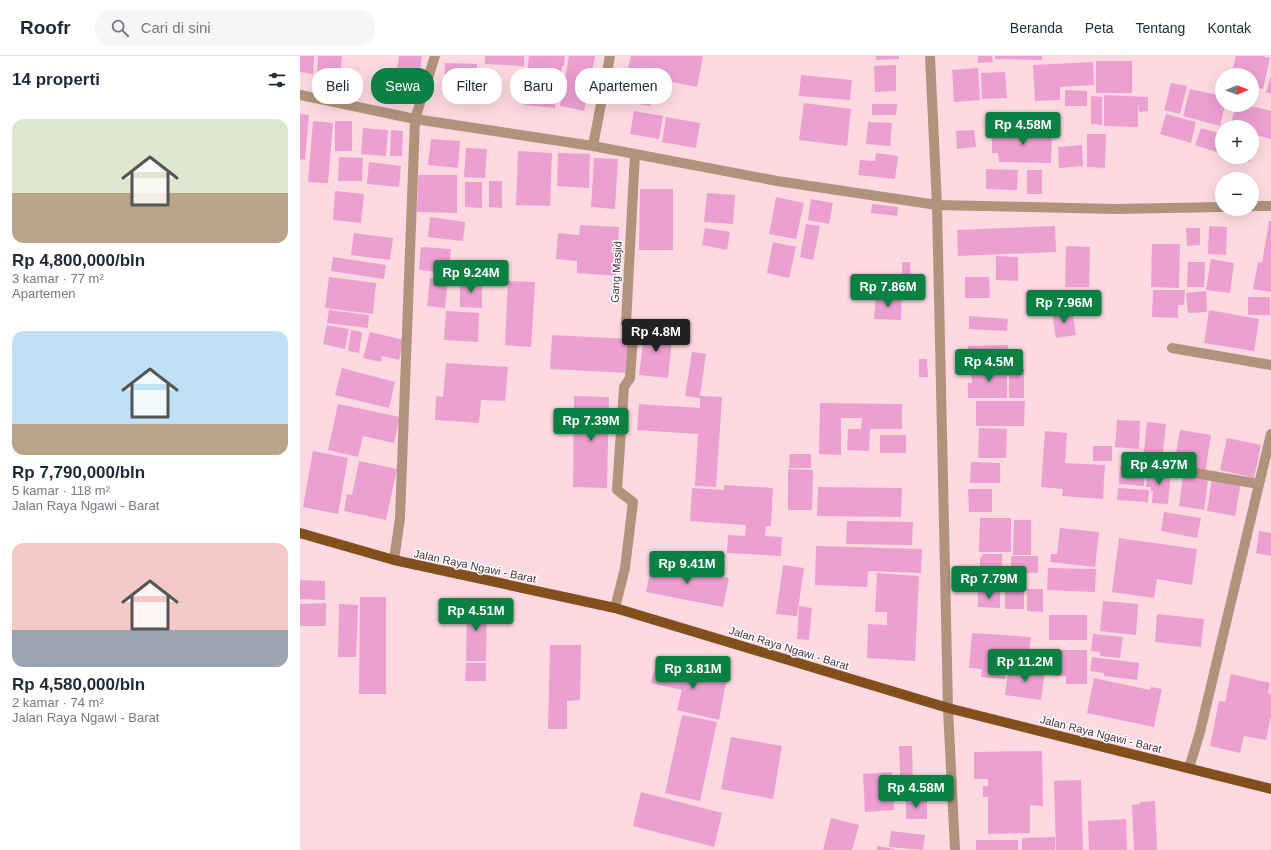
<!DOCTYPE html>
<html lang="id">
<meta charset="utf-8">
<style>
body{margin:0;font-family:Arial,sans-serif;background:#f6f6f7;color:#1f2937;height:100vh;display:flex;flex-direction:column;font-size:15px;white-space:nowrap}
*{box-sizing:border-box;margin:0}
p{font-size:13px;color:#747a83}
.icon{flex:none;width:22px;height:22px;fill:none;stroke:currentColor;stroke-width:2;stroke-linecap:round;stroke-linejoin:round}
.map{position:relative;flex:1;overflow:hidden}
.details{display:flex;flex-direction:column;background:#fff;width:300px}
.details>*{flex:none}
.top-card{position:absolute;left:12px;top:12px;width:380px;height:36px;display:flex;gap:8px}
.needle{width:26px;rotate:89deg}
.fabs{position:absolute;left:915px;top:12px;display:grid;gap:8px}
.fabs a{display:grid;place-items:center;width:44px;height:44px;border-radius:50%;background:#fff;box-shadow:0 4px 16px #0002;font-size:20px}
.price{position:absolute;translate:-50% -34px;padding:0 9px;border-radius:4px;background:#0b8043;color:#fff;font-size:13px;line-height:26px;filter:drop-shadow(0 1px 2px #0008)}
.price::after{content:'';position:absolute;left:50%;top:24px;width:12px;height:9px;margin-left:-6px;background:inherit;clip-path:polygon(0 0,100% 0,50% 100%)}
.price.on{background:#222;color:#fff}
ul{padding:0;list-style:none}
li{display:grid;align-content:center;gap:8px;height:212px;padding:0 12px}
li span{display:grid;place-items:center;height:124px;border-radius:12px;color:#555}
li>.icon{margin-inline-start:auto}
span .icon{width:72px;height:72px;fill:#fffc;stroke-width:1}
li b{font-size:17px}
h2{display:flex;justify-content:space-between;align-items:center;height:48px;padding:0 12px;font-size:17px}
.pill{padding:0 14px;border-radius:16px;background:#fff;box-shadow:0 4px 16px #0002;font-size:14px;line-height:36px}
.pill.on{background:#0b8043;color:#fff}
header{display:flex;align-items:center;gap:24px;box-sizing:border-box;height:56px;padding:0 20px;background:#fff;border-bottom:1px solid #e0e1e3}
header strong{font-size:19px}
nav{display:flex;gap:22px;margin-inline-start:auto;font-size:14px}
.search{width:280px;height:36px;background:#f6f6f7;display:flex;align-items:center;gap:10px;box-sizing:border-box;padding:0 14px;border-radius:16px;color:#747a83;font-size:15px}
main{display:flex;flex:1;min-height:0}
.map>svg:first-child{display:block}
</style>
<header>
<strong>Roofr</strong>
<div class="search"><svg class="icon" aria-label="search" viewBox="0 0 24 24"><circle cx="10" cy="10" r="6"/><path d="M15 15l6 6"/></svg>Cari di sini</div>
<nav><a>Beranda</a><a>Peta</a><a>Tentang</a><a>Kontak</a></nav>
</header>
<main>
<section class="details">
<h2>14 properti<svg class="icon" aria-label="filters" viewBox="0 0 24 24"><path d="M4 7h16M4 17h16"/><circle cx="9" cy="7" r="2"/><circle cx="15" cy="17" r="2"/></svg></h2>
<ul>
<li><span style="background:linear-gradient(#dfe7d0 60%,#b9a48a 0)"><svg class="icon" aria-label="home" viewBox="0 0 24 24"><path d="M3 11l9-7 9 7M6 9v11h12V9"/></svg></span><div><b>Rp 4,800,000/bln</b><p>3 kamar · 77 m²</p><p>Apartemen</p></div></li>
<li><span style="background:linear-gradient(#bfe0f5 75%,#b9a48a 0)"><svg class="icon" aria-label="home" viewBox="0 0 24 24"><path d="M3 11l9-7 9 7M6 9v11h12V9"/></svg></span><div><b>Rp 7,790,000/bln</b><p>5 kamar · 118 m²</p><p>Jalan Raya Ngawi - Barat</p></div></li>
<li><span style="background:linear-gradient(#f6c9c9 70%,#9aa5b1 0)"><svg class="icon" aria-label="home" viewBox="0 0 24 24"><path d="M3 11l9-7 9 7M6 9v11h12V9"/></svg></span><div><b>Rp 4,580,000/bln</b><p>2 kamar · 74 m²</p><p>Jalan Raya Ngawi - Barat</p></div></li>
</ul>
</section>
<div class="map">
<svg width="971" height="794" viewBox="0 0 971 794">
<rect width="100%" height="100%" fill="#fed9e2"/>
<path fill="#eca0d0" d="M0 0H14L13 18 0 16Z
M18 0H42L40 21 17 19Z
M99 0H122L117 36 94 33Z
M185 0H224V10L185 8Z
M229 0H265L264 10H262L260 29H257L255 52 224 49Z
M269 0H295L284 55 260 50Z
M331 0H403L397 31 327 17Z
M576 0H599V3L576 4Z
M678 0H692L693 6 678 7Z
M695 0H742V4L695 3Z
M936 0H962L970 2 963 33 952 31V19H931Z
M796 5H832V37H796Z
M793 6 794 29 760 31V44L735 45 733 9Z
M145 7 177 8 176 37H144Z
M596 9V35L575 36 574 10Z
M678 12 680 44 654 46 652 14Z
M705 16 707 42 682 43 681 17Z
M501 19 552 24 550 44 499 40Z
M971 20V38L966 36Z
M332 24 354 28 350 50 328 46Z
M871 27 887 30 880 58 864 54Z
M890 33 922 40V49H925L920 70 883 60Z
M765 34 787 35V50H765Z
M804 39 848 41V55L839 56 838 47V71L804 70Z
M791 40 802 41V69L791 68Z
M504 47 551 53 547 90 499 84Z
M572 48H597L596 59H572Z
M936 49H947L971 55V83L952 78V71H930Z
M334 55 363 60 359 83 330 78Z
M0 58 9 59 5 104 0 103Z
M866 58 896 66 891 87 860 78Z
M366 61 400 67 396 92 362 86Z
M13 65 33 67 28 127 8 126Z
M35 65H52V95H35Z
M568 66 592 67 590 90 566 88Z
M63 72 88 74 86 100 61 98Z
M901 72 922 78V98L895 89Z
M91 74 103 75 102 100H90Z
M674 74 676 91 657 93 656 75Z
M699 74 752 75 751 107 699 106 698 97H692V81H698Z
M787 78H806L805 112 787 111Z
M131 83 160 85 158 112 128 109Z
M782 89 783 110 759 112 758 91Z
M166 92 187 93 185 122 164 121Z
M218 95 252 97 250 150 216 149Z
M258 97 290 98 289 132 257 130Z
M576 97 598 100 595 123 558 119 560 104 575 105Z
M39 101 63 102 62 125H38Z
M934 101H951L950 106Z
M294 102 318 103 315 153 291 151Z
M69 106 101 110 99 131 67 128Z
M686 113 718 114 717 134 686 133Z
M727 114H742V138H727Z
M118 119H157V157L117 156Z
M189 125H202V152L189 151Z
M165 126H182V152L165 151Z
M340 133H373V194H339Z
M35 135 64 138 61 167 33 164Z
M407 137 435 139 433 168 404 166Z
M476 141 504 147 496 183 469 178Z
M511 143 533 147 529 168 508 164Z
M572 148 598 151 597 160 571 157Z
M130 161 165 166 163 185 128 181Z
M969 165H971V236L953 233 958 206 962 207Z
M506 168 520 170 513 204 500 201Z
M280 169 319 171 316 220 277 217V205L256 203 258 177 279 179Z
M755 170 756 196 658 200 657 174Z
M909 170 927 171 926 199 908 198Z
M405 172 430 176 427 194 402 189Z
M886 172H900V189L887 190Z
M54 177 93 182 90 204 51 199Z
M473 186 496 191 489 222 467 217Z
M852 188H880L879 232 851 231Z
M766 190 790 191 789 231H765Z
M121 191 151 193 149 217 119 214Z
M696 200 718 201V225L696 224Z
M33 201 86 209 84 223 31 215Z
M911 203 934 207 930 237 906 234Z
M602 206H610L611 238H603Z
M888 206H905L904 231H887Z
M29 221 76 227 73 258 25 252Z
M665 221H689L690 242H665Z
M130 222 148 223 145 252 127 250Z
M160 225H182V252L160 251Z
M208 225 235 226 231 291 205 289Z
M853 234H885L884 249H878V262L852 261Z
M906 235 907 256 888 257 886 237Z
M576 239 602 240 601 264 574 263Z
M948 241H970V259H948Z
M29 254 69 259 68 272 27 267Z
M772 254 776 279 756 282 752 256Z
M909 254 959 263 954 295 904 287Z
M146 255 179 257 178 286 144 284Z
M669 260 708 263 707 275 669 273Z
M27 269 49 273 45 293 23 288Z
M345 272 373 275 368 322 339 319Z
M51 274 62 276 59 297 48 295Z
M70 276 104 284 99 304 82 300 81 306 63 302Z
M252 279 330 283 328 317 250 313Z
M708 289V308H668V290Z
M392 296 406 298 400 340 422 341 416 431 395 430 398 378 337 374 339 348 400 352V342L385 340Z
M619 303H627L628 321H619Z
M146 307 208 311 205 345 181 344 179 367 135 364 136 340 143 341Z
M680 310H707V342H668V327H672L671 318 680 317Z
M42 312 95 326 89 352 35 339Z
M724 313V342H709V314Z
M274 340 309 341 307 432 273 431Z
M676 345H725L724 370H676Z
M520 347 602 348V373H570L569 395 547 394 548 373H561L562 362H541V399L519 398Z
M38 348 100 361 94 387 63 380 58 401 28 394Z
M817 364 840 365 839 393 815 391Z
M847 366 866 368 862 405 843 403Z
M679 372 707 373 706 402H678Z
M880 374 911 379 905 417 892 415 894 406 875 403Z
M745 375 767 377 765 407 805 409 803 443 762 440 763 433 741 431Z
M580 379H606V397H580Z
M927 382 961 389 954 422 920 414Z
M793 390H812V405H793Z
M13 395 48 402 38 458 3 451Z
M490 398H511V412H489Z
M59 405 97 413 86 464 44 455 47 438 52 439Z
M671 406 700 407V427H670Z
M820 410 845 411 844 430 819 428Z
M488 413 513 414 512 454H488Z
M854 414 871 415 868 448 852 447 853 435H851V431H846L847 415 854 416Z
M883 420 908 424 904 454 879 450Z
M912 422 941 427 935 460 907 455Z
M424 429 473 432 471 470H466L465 480 482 481 481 500 427 497 428 479 445 480 446 469 390 465 392 432 424 434Z
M518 431 602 432 601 461 517 460Z
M818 432 849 434 848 446 817 444Z
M668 433H692V456H669Z
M864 456 901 462 897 482 861 475Z
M680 462H711V496H679Z
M714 464H731V499H713Z
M547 465 613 466 612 489 546 488Z
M760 472 799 476 795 511 750 506 751 498H757Z
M959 475 971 477V500L956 497Z
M819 482 897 493 892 529 857 523 854 542 812 536Z
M516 490 622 493 621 517 568 515 567 531 515 529Z
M682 498H702V516H680V501H682Z
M711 500H738V517L711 516Z
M352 506 429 522 423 551 346 536Z
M483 509 504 512 497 560 476 558Z
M748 512 796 513 795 536 747 534Z
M577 517 619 520 615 605 567 602 568 568 587 569V556H575Z
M673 517 716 518V534L672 533Z
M0 524 25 525V544L0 543Z
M717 533H724V553H705V536H717Z
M727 533H743V556L727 555Z
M678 535 700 536V552L678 551Z
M60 541H86V638H59Z
M803 545 838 548 836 579 800 575Z
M26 547V570H0V548Z
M39 548 58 549 56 601H38Z
M167 548H187L186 605H166Z
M499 550 512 552 509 584 497 583Z
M857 558 904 563 901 591 855 586Z
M749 559H787V584H749Z
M672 577 731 581 728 609 706 607 705 623 681 621 682 613 669 612Z
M793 578 823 581 820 602 800 600V596L791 595Z
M250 589H281L280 644 267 645V673H248Z
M753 594H787V628H766V620H753Z
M792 601 839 607 837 624 804 620V617L790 615Z
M166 607H186V625H165Z
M356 607 427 622 419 664 377 654 382 634 351 627Z
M709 610 745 615 741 644 705 639Z
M931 618 970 627 968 637 971 638V660L966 684 944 680 940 697 910 690 919 645 925 646Z
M794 622 850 634 851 631 862 633 854 671 787 657Z
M382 659 417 666 400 745 365 737Z
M431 681 482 690 473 743 421 733Z
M599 690H612L613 737H601Z
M742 695 743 750 730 749V777L688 778V741H683V730H688V723H674V696Z
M592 716 594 754 565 756 563 718Z
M781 724 783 794H756L754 725Z
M341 736 422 757 414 791 333 770Z
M606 743H627V763H606Z
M855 745 857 794H834L832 749 840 748V746Z
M531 762 559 769 552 794H523Z
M826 763 827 794H789L788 765Z
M591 775 625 779 623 794 589 791Z
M755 781V794H722V782Z
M676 784H718V794H676Z
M577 790 594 793V794H577Z"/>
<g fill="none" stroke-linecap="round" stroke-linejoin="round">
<path stroke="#b1937b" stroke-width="10" d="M630 0 637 149 648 652 655 794
M0 39 115 63 293 90 477 125 637 149 816 153 922 151
M293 90 310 0
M952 150H971
M872 292 971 309
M836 407 959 428
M94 504 100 462 115 63 135 0
M315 552 325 512 333 446 317 434 324 331 330 322 333 282 326 267 335 98
M889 712 900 676 971 378"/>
<path stroke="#824f1d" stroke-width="10" d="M0 477 94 504 315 552 648 652 971 733"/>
</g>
<g text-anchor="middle" stroke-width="3" stroke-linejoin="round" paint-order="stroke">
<g font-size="11" fill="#4a3339" stroke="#fff">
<text transform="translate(316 216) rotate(-87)" y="4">Gang Masjid</text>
<text transform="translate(175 510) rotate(12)" y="4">Jalan Raya Ngawi - Barat</text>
<text transform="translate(489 592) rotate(17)" y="4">Jalan Raya Ngawi - Barat</text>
<text transform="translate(801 678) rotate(14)" y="4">Jalan Raya Ngawi - Barat</text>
</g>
</g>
</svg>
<div class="fabs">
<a><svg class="needle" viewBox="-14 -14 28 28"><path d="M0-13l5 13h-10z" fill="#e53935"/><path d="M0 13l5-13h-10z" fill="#747a83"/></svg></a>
<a>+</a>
<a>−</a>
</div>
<b class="price" style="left:723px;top:90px">Rp 4.58M</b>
<b class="price" style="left:171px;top:238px">Rp 9.24M</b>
<b class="price" style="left:588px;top:252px">Rp 7.86M</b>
<b class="price" style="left:764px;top:268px">Rp 7.96M</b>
<b class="price on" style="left:356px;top:297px">Rp 4.8M</b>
<b class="price" style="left:689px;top:327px">Rp 4.5M</b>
<b class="price" style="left:291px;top:386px">Rp 7.39M</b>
<b class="price" style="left:859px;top:430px">Rp 4.97M</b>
<b class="price" style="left:387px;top:529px">Rp 9.41M</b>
<b class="price" style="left:689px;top:544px">Rp 7.79M</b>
<b class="price" style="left:176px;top:576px">Rp 4.51M</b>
<b class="price" style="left:725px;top:627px">Rp 11.2M</b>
<b class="price" style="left:393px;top:634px">Rp 3.81M</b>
<b class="price" style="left:616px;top:753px">Rp 4.58M</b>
<div class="top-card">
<a class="pill">Beli</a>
<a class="pill on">Sewa</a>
<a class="pill">Filter</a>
<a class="pill">Baru</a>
<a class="pill">Apartemen</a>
</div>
</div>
</main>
